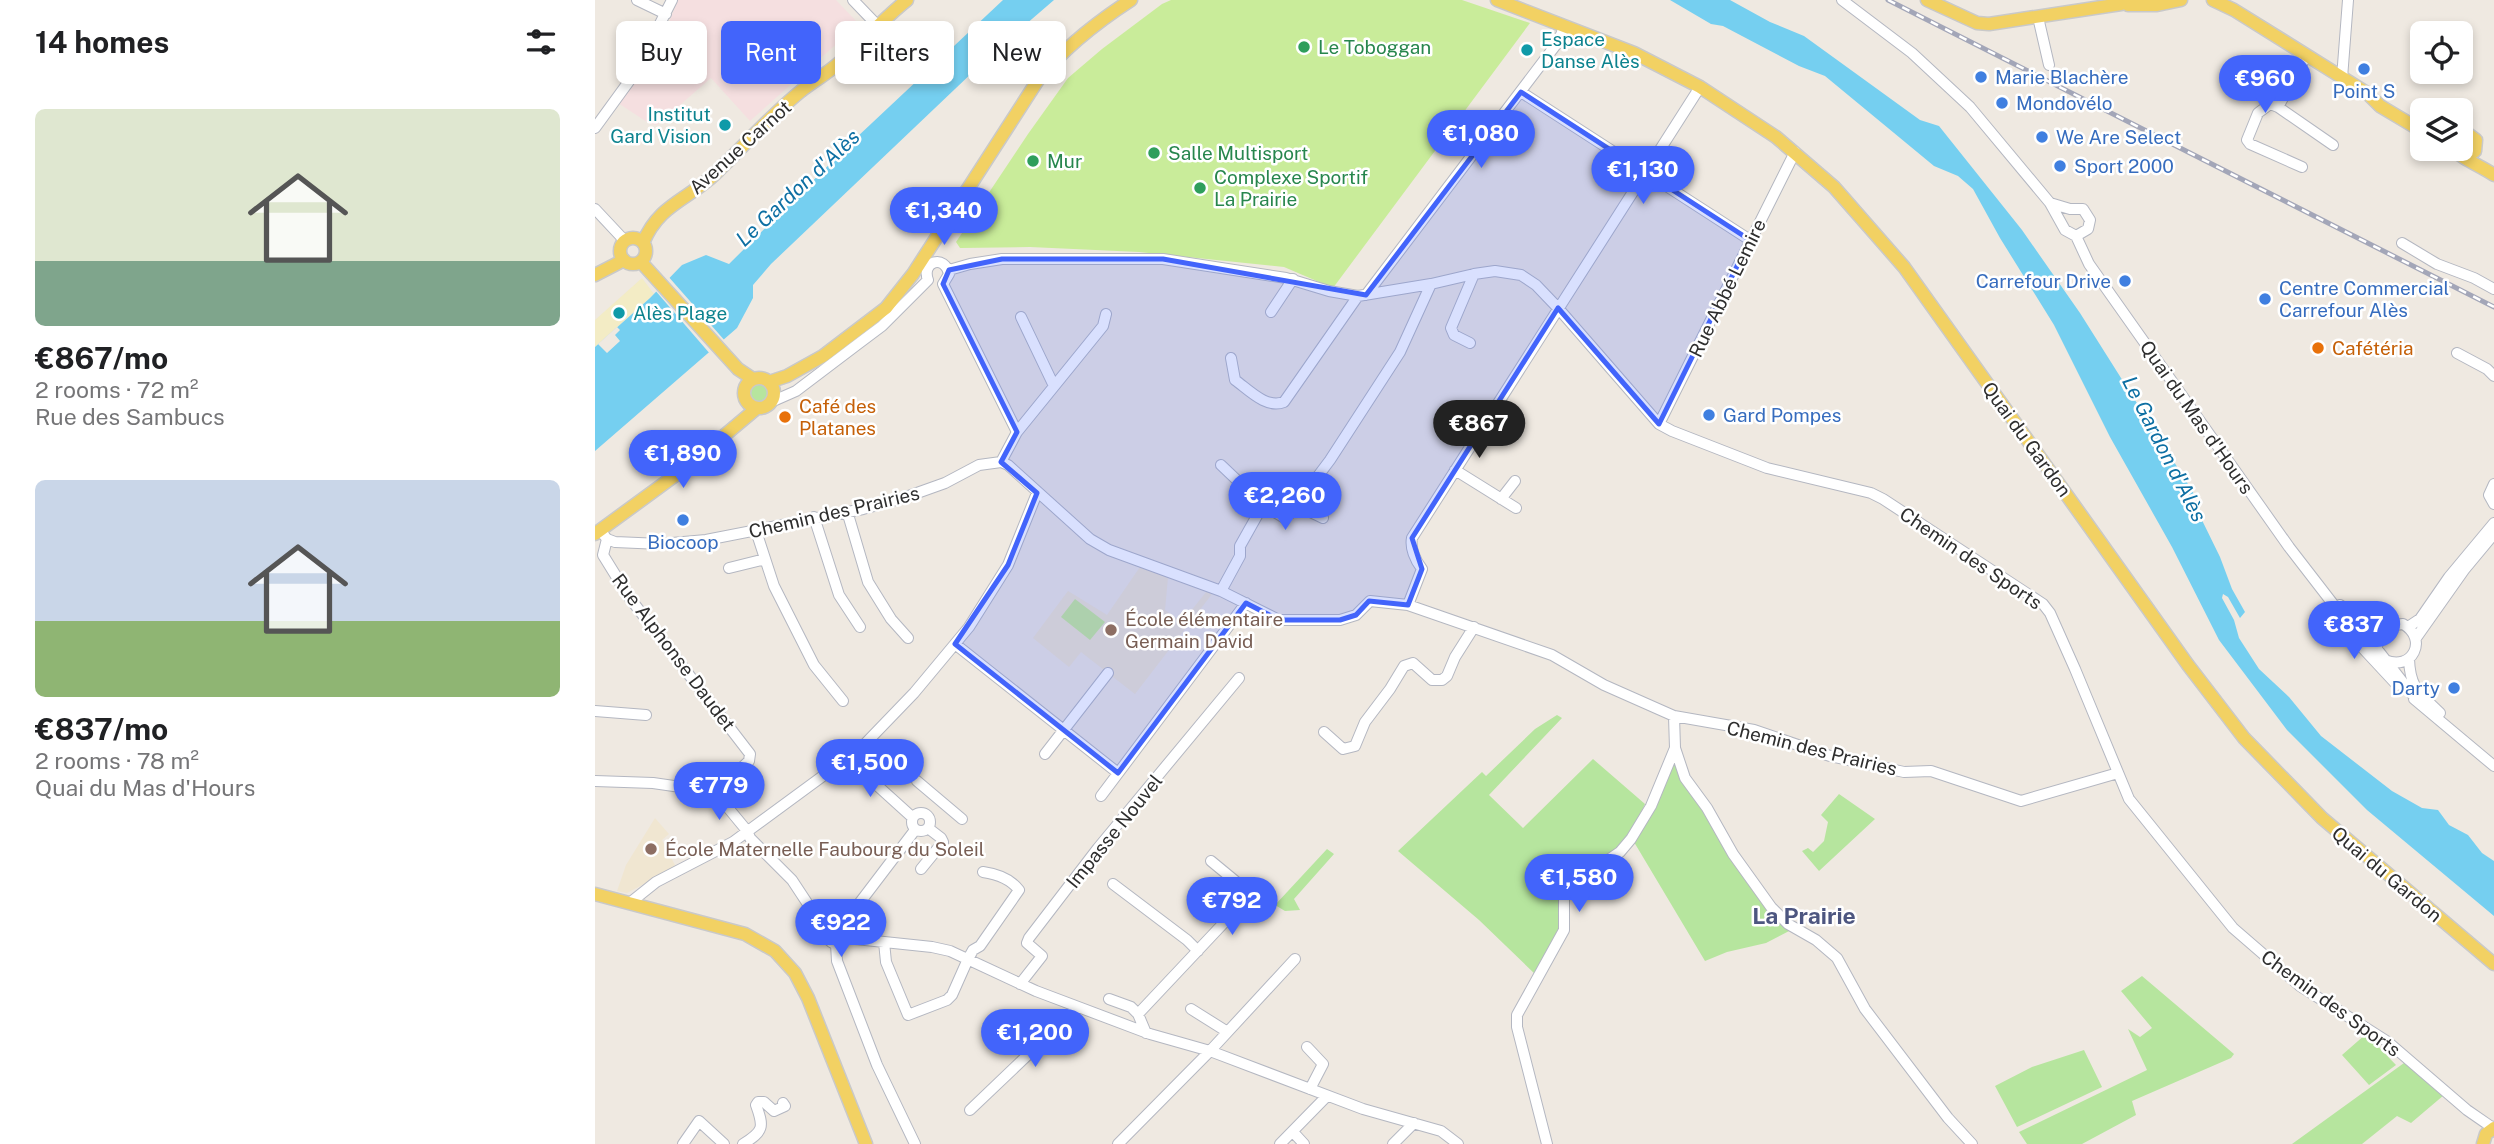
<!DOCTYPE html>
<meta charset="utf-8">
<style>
body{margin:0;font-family:"Public Sans",sans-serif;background:#f6f6f6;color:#202124;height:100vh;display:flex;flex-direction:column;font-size:26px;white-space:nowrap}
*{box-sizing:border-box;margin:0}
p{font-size:23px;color:#757577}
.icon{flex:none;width:38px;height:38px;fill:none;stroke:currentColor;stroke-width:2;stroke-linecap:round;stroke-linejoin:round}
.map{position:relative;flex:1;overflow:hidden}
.side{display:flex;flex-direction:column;background:#fff;width:595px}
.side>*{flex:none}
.hud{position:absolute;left:21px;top:21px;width:665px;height:63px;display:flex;gap:14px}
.controls{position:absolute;left:1815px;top:21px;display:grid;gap:14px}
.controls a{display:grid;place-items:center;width:63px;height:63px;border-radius:10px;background:#fff;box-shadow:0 4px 10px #0003;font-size:35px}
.price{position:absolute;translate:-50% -60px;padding:0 16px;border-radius:24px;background:#4264fb;color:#fff;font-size:23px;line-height:46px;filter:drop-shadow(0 2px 4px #0008)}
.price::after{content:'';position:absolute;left:50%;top:42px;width:21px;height:16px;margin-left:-10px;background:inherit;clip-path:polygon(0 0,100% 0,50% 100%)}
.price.current{background:#222;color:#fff}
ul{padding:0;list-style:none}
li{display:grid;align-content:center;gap:14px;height:371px;padding:0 35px}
li span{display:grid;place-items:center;height:217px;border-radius:10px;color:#555}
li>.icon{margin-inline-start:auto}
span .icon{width:126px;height:126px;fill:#fffc;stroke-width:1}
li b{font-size:30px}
h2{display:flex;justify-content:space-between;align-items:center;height:84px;padding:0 35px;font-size:30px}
.tag{padding:0 24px;border-radius:10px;background:#fff;box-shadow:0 4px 10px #0003;font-size:24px;line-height:63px}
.tag.current{background:#4264fb;color:#fff}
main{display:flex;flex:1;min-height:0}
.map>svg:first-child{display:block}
</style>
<main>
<section class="side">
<h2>14 homes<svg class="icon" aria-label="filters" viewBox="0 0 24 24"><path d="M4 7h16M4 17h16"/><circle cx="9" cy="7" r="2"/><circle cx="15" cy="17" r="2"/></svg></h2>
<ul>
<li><span style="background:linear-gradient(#dfe7d0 70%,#7fa58c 0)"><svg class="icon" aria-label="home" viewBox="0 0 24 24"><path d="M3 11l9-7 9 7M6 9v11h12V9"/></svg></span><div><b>€867/mo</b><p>2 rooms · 72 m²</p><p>Rue des Sambucs</p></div></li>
<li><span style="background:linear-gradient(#c9d6e8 65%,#8fb573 0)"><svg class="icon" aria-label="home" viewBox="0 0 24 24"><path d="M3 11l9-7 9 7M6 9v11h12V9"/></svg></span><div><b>€837/mo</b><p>2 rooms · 78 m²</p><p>Quai du Mas d'Hours</p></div></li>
</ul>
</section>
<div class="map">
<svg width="1899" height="1144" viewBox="0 0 1899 1144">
<rect width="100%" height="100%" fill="#efe9e1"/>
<path fill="#f0e6d1" d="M545 567 573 577 570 610 587 622 612 591 617 594 540 694 486 652 474 667 438 638 473 591 512 615Z
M60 818 74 834 67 840 81 867 32 893 22 891 31 865Z"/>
<path fill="#f5dfe0" d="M83 0H241L264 24 155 121 116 78 62 125 55 124 23 103 71 29Z"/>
<path fill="#b6e59e" d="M153 393a11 11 0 1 1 22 0a11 11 0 1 1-22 0Z
M962 715 967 718 894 795 928 828 998 759 1050 804 1033 839 1014 856 975 881 962 936 941 975 884 920 803 851 887 772 891 776 940 729Z
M1079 758C1097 789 1167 925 1198 929L1171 943 1132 952 1110 961 1039 842Z
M1244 794 1280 819 1224 871 1207 851 1213 848 1218 852 1229 841 1233 822 1226 815Z
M732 849 739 854 699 899 705 910 690 911 680 905Z
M1547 976 1639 1054 1636 1058 1537 1101 1541 1115 1487 1144H1432L1424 1132 1552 1070 1533 1029 1545 1037 1557 1028 1526 991Z
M1771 1034 1801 1065 1774 1085 1747 1055Z
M1489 1050 1507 1087 1422 1127 1400 1086 1437 1067Z
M1809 1063 1849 1095 1816 1123 1802 1116 1767 1144H1697Z"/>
<path fill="#f3ecc5" d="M47 278 59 294 0 347V320Z"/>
<path fill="#c9ec9a" d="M576 0H867L935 23 738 288 689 267 544 252 435 247 365 248 361 242 433 134 473 78 507 49 567 4Z
M480 599 510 622 495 640 466 617Z"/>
<path fill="#75cff0" d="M408 0H459L401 50 176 264 158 285V298L142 328 0 451V347L55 298 87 265 111 255 134 264 261 138Z
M1075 0H1135L1175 22 1209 36 1325 120 1344 126 1427 230 1485 313 1598 492 1603 512 1625 557 1637 589 1650 612 1645 618 1633 597 1628 594 1627 598 1639 620 1644 638 1664 669 1694 697 1726 736 1797 791 1827 808 1843 810 1854 825 1873 835 1887 853 1899 861V916L1772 810 1692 730 1624 640 1577 547 1515 437 1459 325 1405 238 1378 189 1363 176 1339 166 1230 76 1204 66 1128 26 1116 24Z"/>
<path fill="#efe9e1" d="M72 275 131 342 116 355 59 289Z
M22 327 25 330 20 335 25 341 12 353 3 344Z"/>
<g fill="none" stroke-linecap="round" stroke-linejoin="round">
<defs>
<path id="minor" d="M42 0 71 14
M258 0 282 25
M1247 0 1317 53 1375 107 1455 203 1470 230 1481 236 1493 229 1495 220 1488 209H1475L1455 203
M1443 17 1454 65
M1711 56 1683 107 1738 145
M1747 78 1753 0
M926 92 1155 240
M1683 107 1675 104 1663 113 1652 140 1655 144 1707 167
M0 128 40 73 77 0
M0 209 30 241
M1481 236 1494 264 1694 547 1745 613 1782 649 1824 703
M1807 243 1842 264 1879 278 1899 289
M354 270 375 264 407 259H568L691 278 734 291 763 296 836 284 879 274 900 271 926 275 941 285 963 308 1064 424 1077 431 1172 468 1276 493 1288 499 1448 604 1455 613 1480 669 1534 799 1638 928 1705 986 1793 1042 1872 1110 1898 1128
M333 280C326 261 350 254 354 274L348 284
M348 284 422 432
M771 295 963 42 969 27
M676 312 698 279
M426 317 459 386
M875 343 859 335 856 328 879 274
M1862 353 1892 369 1899 376
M636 358 640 380C654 390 671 409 689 402L763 296
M176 402 201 391 263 344 287 326 333 280
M1064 424 1200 152
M406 462 422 432 508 326 511 314
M860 470 921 508
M717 484 735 460 805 352 836 284
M1899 484 1894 495 1899 504
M906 499 920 481
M668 505 688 517 698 512 703 506 728 518
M252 511 273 582 296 619 313 638
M219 517 244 595 265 627
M5 530 12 539 20 542 66 544 111 540 268 509 308 498 350 483 384 465 406 462 413 465 495 539 514 550 626 591 684 620H745L761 615 775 601 813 605 957 655 1009 685 1079 716 1159 730 1235 756 1309 772 1336 771 1426 801 1523 773
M161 531 179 586 219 665 248 701
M12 539 8 555 34 597 155 754 154 761 120 792
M134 568 170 559
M626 591 645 556V546L668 505 626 465
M813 605 827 569C820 560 815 548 817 538L1105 87
M1745 605 1772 624 1786 630
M1738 612 1749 628 1802 685
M1813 627 1825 619 1854 577 1899 523
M1821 638 1869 570 1899 534
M360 644 523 773
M1782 649 1783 636 1791 626 1808 624C1834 639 1817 672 1790 660
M1814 659C1815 689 1825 693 1845 713
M1819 699 1899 766
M0 711 51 715
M729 732 748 749 760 746 770 722 795 689 809 666 818 663 837 680H847L852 676 860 657 879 627
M1080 748 1090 778 1112 808 1138 854 1176 907 1193 924 1221 940 1242 958 1270 1009 1353 1118 1377 1144
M450 754 513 673
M253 759 317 817
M0 781 58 783 120 792 153 832 155 838 197 880 226 924 233 930
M322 781 367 819
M506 796 651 603
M317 822a9 9 0 1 1 18 0a9 9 0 1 1-18 0Z
M326 869 348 842 346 838 333 828
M518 884 592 940 603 951
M36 902 61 882 138 842 266 748 319 693 374 627 413 565 442 493
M232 934a10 10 0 1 1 20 0a10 10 0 1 1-20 0Z
M247 926 320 830
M251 938 337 947 355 951 441 991 555 1034 615 1051 768 1109 846 1131 863 1144
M289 942 291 962 313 1015 352 1000 357 995 373 959 378 950 385 946 424 890C415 878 402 874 388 872
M241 944 242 961 282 1065 320 1144
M425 984 447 956 432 943 434 938 503 848 644 678
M514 999 536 1007 543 1014
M596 1009 631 1031
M551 1033 543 1014 656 894 616 861
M712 1047 728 1064 715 1089
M375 1110 483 1007
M698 1132 709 1144
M88 1144 104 1121 129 1144
M148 1144C169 1131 169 1127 161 1105L163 1102H169L179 1111 190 1106 188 1103
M523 1144 615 1051 700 959
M685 1144 732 1096
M798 1144 819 1123
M952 1144 922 1027V1015L969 930V898L975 886 1025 852 1036 839 1056 806 1080 748 1079 716"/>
<path id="major" d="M902 0 1039 53 1105 87 1181 137 1239 187 1309 267 1593 665 1649 738 1727 818 1899 964
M1332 0 1382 23 1394 24 1526 4 1541 0
M1618 0 1639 10 1772 93 1785 106 1827 131
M1533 5H1562L1586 0
M1866 135 1873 134 1881 140 1880 151 1871 157
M1859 149C1865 158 1888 167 1899 175
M25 251a13 13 0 1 1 26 0a13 13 0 1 1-26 0Z
M48 243C64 204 93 200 121 173 149 146 175 116 206 91 219 81 233 73 245 62 268 42 288 19 312 0
M46 262 143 369 158 379
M0 275 29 260
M149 393a15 15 0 1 1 30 0a15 15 0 1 1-30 0Z
M174 382 192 376 228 356 291 308 318 274 443 80C468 49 502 22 536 0
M0 534 93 466 162 408
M0 894 150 934 180 951 200 973 213 998 271 1144
M1888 1144 1891 1134 1899 1128"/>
</defs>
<use href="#minor" stroke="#b4b7c1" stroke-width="12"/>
<use href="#major" stroke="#c9c9c9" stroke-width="15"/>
<use href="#minor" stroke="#fff" stroke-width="10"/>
<use href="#major" stroke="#f2d163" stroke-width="12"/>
<defs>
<path id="rail" d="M1293 0 1899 307"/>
</defs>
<use href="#rail" stroke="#a3a6b8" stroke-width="5"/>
<use href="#rail" stroke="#fff" stroke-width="2.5" stroke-dasharray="8" stroke-linecap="butt"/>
</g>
<path fill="#4264fb" fill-opacity="0.2" stroke="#4264fb" stroke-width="5" stroke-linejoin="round" d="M926 92 1155 240 1064 424 963 308 817 538 827 569 813 605 774 601 761 615 745 620H684L651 603 523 773 360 644 413 565 442 493 406 462 422 432 348 284 354 270 407 259H568L771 295Z"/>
<g fill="#2e9e5b" stroke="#fff" stroke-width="2.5">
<circle cx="709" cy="47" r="7"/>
<circle cx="559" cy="153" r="7"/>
<circle cx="438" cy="161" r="7"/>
<circle cx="605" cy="188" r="7"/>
</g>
<g fill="#0f9aa8" stroke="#fff" stroke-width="2.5">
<circle cx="932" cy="50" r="7"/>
<circle cx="130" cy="125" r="7"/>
<circle cx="24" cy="313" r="7"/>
</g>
<g fill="#3f7fe0" stroke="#fff" stroke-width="2.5">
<circle cx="1769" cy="69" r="7"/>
<circle cx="1386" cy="77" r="7"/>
<circle cx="1407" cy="103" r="7"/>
<circle cx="1447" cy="137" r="7"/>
<circle cx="1465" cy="166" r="7"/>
<circle cx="1530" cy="281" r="7"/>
<circle cx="1670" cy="299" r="7"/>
<circle cx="1114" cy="415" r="7"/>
<circle cx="88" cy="520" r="7"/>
<circle cx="1859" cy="688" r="7"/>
</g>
<g fill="#e8710a" stroke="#fff" stroke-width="2.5">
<circle cx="1723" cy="348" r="7"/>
<circle cx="190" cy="417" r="7"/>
</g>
<g fill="#8d6e63" stroke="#fff" stroke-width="2.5">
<circle cx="516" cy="630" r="7"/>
<circle cx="56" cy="849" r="7"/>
</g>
<g text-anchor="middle" stroke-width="5" stroke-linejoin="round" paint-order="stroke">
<g font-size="19" fill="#0d838f" stroke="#fff" text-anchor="start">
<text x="946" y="46">Espace<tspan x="946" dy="22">Danse Alès</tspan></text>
<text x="116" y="121" text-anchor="end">Institut<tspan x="116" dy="22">Gard Vision</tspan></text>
<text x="38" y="320">Alès Plage</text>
</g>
<g font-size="19" fill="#27864d" stroke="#fff" text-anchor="start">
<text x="723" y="54">Le Toboggan</text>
<text x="573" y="160">Salle Multisport</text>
<text x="452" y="168">Mur</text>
<text x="619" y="184">Complexe Sportif<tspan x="619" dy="22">La Prairie</tspan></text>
</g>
<g font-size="19" fill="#366cbe" stroke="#fff" text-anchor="start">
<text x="1400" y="84">Marie Blachère</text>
<text x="1769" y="98" text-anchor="middle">Point S</text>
<text x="1421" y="110">Mondovélo</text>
<text x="1461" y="144">We Are Select</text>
<text x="1479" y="173">Sport 2000</text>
<text x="1516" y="288" text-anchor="end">Carrefour Drive</text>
<text x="1684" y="295">Centre Commercial<tspan x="1684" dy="22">Carrefour Alès</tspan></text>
<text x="1128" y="422">Gard Pompes</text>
<text x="88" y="549" text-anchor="middle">Biocoop</text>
<text x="1845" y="695" text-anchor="end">Darty</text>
</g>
<g font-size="19" fill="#2e2e2e" stroke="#fff">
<text transform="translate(145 147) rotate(-42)" y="7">Avenue Carnot</text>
<text transform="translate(1132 288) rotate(-64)" y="7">Rue Abbé Lemire</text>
<text transform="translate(1602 417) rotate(55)" y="7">Quai du Mas d'Hours</text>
<text transform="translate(1432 439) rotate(54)" y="7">Quai du Gardon</text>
<text transform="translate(239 512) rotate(-13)" y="7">Chemin des Prairies</text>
<text transform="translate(1376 558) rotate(34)" y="7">Chemin des Sports</text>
<text transform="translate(79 652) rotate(53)" y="7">Rue Alphonse Daudet</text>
<text transform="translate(1217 748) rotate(14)" y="7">Chemin des Prairies</text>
<text transform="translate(519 831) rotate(-51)" y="7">Impasse Nouvel</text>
<text transform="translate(1792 874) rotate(40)" y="7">Quai du Gardon</text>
<text transform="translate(1736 1003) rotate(36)" y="7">Chemin des Sports</text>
</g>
<g font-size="19" fill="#c56008" stroke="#fff" text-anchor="start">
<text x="1737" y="355">Cafétéria</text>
<text x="204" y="413">Café des<tspan x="204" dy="22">Platanes</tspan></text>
</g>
<g font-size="19" fill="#785e54" stroke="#fff" text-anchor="start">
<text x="530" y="626">École élémentaire<tspan x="530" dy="22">Germain David</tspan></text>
<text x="70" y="856">École Maternelle Faubourg du Soleil</text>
</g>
<g font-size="21" font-style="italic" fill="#0d6fa3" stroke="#fff">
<text transform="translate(203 188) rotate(-43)" y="7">Le Gardon d'Alès</text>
<text transform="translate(1569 449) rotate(63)" y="7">Le Gardon d'Alès</text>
</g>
<g font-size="23" font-weight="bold" fill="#4d5680" stroke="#fff">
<text x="1209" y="924">La Prairie</text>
</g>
</g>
</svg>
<div class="controls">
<a><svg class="icon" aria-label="locate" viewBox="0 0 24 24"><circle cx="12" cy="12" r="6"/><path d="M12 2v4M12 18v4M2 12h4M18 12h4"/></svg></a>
<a><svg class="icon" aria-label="layers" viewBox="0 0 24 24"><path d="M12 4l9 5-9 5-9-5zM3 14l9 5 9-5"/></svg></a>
</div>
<b class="price" style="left:1670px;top:115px">€960</b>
<b class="price" style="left:886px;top:170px">€1,080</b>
<b class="price" style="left:1048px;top:206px">€1,130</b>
<b class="price" style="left:349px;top:247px">€1,340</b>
<b class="price current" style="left:884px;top:460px">€867</b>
<b class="price" style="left:88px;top:490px">€1,890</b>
<b class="price" style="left:690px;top:532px">€2,260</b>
<b class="price" style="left:1759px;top:661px">€837</b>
<b class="price" style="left:275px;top:799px">€1,500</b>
<b class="price" style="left:124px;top:822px">€779</b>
<b class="price" style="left:984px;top:914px">€1,580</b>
<b class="price" style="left:637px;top:937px">€792</b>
<b class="price" style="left:246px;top:959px">€922</b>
<b class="price" style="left:440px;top:1069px">€1,200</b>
<div class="hud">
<a class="tag">Buy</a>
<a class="tag current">Rent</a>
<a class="tag">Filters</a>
<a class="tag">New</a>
</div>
</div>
</main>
